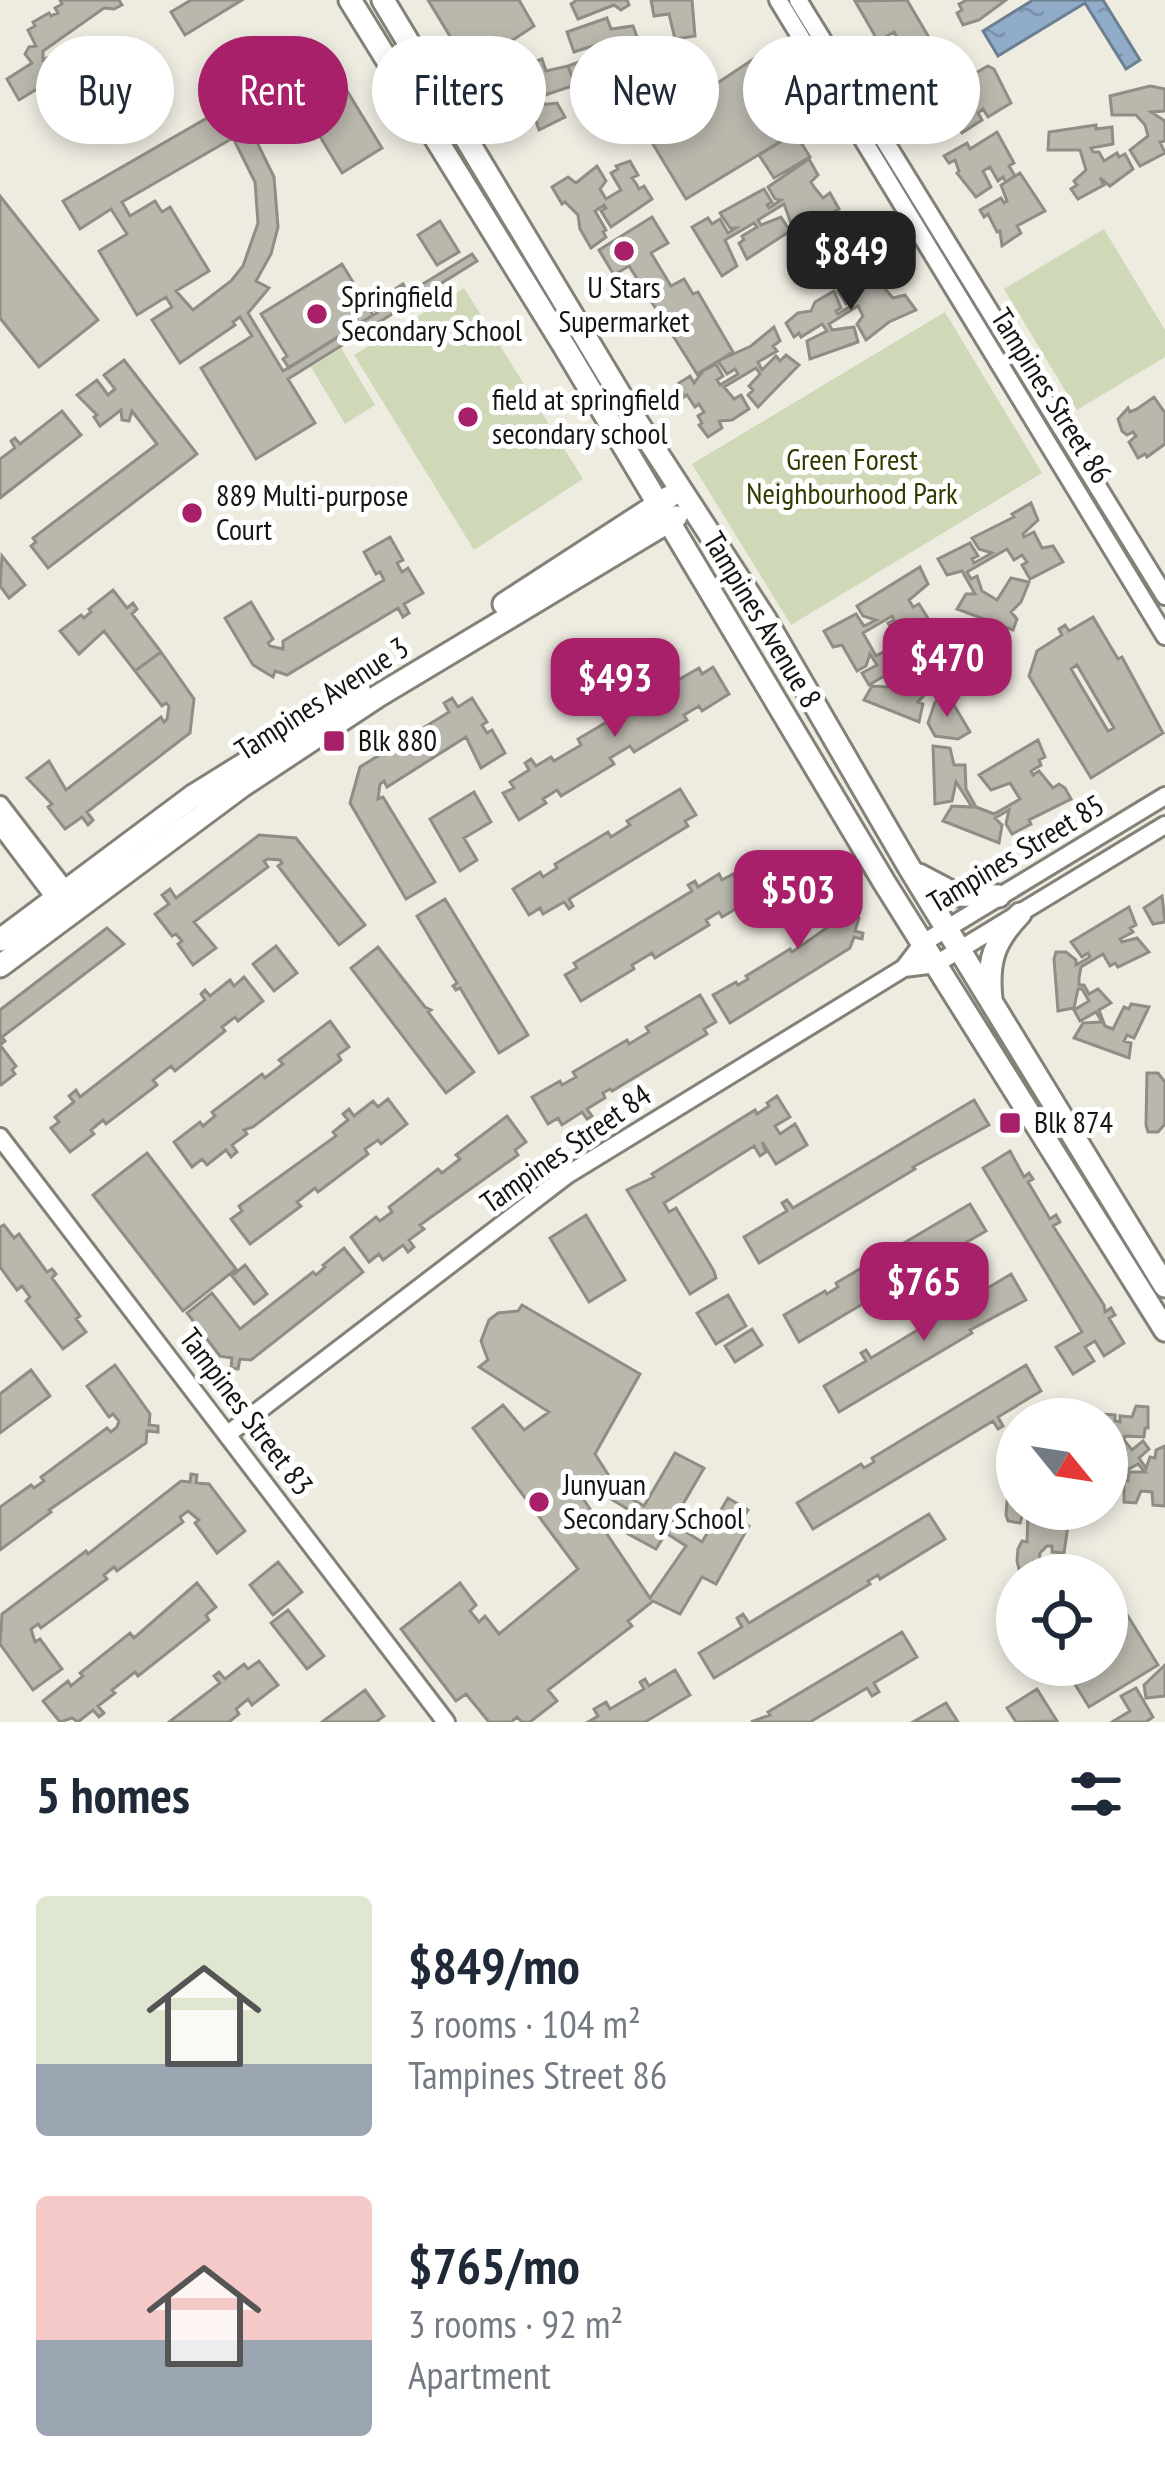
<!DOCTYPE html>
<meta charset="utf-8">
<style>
body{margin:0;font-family:"PT Sans Narrow",sans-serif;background:#f6f6f7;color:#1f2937;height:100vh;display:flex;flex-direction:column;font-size:45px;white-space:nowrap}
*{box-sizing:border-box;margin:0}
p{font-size:39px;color:#747a83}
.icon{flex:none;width:66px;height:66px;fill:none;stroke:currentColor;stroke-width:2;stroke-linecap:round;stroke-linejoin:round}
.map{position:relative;height:1722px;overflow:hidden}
.side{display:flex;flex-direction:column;background:#fff;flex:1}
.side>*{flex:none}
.top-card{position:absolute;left:36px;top:36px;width:1095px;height:108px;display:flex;gap:24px}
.needle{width:78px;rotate:120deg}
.controls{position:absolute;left:996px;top:1398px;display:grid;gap:24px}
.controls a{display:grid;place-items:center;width:132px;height:132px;border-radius:50%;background:#fff;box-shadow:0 6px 18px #0003;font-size:60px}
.price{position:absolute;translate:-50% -102px;padding:0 27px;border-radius:24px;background:#a72069;color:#fff;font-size:39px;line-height:78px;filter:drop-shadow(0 3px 6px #0008)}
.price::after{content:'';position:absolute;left:50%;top:72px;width:36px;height:27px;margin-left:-18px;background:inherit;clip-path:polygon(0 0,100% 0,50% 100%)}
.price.selected{background:#222;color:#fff}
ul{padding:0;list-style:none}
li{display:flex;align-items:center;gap:36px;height:300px;padding:0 36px}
li span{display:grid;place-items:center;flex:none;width:336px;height:240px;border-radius:12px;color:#555}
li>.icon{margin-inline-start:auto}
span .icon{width:144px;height:144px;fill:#fffc;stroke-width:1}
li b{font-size:51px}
h2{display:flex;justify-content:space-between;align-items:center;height:144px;padding:0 36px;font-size:51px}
.chip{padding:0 42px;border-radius:54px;background:#fff;box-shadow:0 6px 18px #0003;font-size:42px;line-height:108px}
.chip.selected{background:#a72069;color:#fff}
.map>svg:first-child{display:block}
</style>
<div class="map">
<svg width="1165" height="1722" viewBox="0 0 1165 1722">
<defs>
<pattern id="water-ripples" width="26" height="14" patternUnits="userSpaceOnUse" patternTransform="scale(3)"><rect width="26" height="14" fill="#90acc8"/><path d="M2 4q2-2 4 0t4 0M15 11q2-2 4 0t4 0" fill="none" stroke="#7b93ab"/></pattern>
</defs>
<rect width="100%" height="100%" fill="#eeebe1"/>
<path fill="#cfd9b7" d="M1104 229 1165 330V357L1077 410 1004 289Z
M464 288 583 479 474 550 354 355Z
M945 312 1042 473 791 625 692 464Z
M341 348 375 405 345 424 311 367Z"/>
<path fill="url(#water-ripples)" stroke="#6b7f91" stroke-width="3" d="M1033 0H1103L1140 60 1126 69 1085 3 998 56 983 31Z"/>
<path fill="#bab7ad" stroke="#908e84" stroke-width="3" fill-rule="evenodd" d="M60 0H119L122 5 114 9 104 8 43 51V60L49 57 60 76 56 82 106 52 120 74 57 112 45 92 51 89 47 83 19 100 7 79 32 63 25 54 29 47 36 46 28 30 35 26 33 22 49 13 51 16 58 13 55 8 62 4Z
M191 0H242L185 35 171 12Z
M428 0H519L534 26 508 43 462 56Z
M627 0 629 5 621 10 614 5 578 19 571 4 577 0Z
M651 0H692L695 36 675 39 669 14 654 16Z
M907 0 951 75 937 83 926 73 927 89 913 97 884 52 900 43 894 32 878 41 855 1Z
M967 0H1006L979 20 963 25 957 13 962 10 959 4Z
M607 18 611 29 633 26 640 45 624 51 623 47 617 49 620 55 608 57 609 62 605 64 622 61 629 76 604 88 599 76V80L575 85 568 66 596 56 592 46 574 52 567 32Z
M758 56 801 129 686 199 645 131Z
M542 59 546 71 568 66 575 85 542 96 544 103 540 105 557 103 565 117 539 130 532 110 528 112 532 123 507 129 500 110 515 102 517 107 522 106 519 98 530 96 527 87 521 88 520 84 514 89 508 71Z
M988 66 994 69 1011 103 988 117 983 109 978 113 982 120 962 133 940 95 960 83 965 92 970 89 965 79Z
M273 80 288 107 251 130 274 177 278 227 271 254 256 281 269 288 248 313 283 371 373 315 377 313 371 305 403 284 408 293 472 254 477 261 288 379 315 423 256 459 201 368 252 336 240 317 233 322 235 325 180 363 152 320 172 307 166 297 137 315 99 251 127 234 111 209 80 229 63 201ZM233 138 255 182 258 223 243 266 231 281 193 310 176 291 209 271 170 207 162 212 155 201 130 216 122 202Z
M341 81 382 148 342 173 301 105Z
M1150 86 1165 89V111L1151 112 1165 121V141L1160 142 1165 153 1140 166 1130 150 1148 136 1145 125 1136 115H1112L1110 96Z
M1096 125V129L1112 127 1113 144 1091 148 1093 152H1099L1104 161 1117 153 1119 157 1125 154 1133 169 1110 186 1100 178 1104 185 1078 199 1071 189 1077 185 1074 181 1086 170 1080 150H1048L1049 132Z
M997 132 1014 163 1009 166 1015 176 1006 182 1003 177 998 181 990 167 983 171 991 187 976 197 957 173 959 171 955 160 949 163 944 156 967 143 970 149Z
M795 133 810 157 774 178 759 155Z
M809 159 818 175 811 182 814 187 823 198 830 193 839 209 795 234 784 204 758 220 761 225 781 217 790 231 747 259 739 243 744 240 742 236 757 227 754 223 725 240 737 266 722 276 692 227 708 218 712 224 720 219 728 233 736 228H730L720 213 764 189 772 202 767 205 769 208 781 200 775 199 768 187Z
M630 161 638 175 632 178 637 185 639 189 644 186 652 199 611 227 601 211 606 208 604 205 595 211 606 230 603 232 606 237 591 248 580 229 578 215 565 202 562 204 552 187 568 177 576 183 597 166 606 181 600 189 606 199 621 190 611 173 618 169 616 166Z
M1020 173 1045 211 1017 226 1021 233 1002 246 1000 231 997 232 988 214 984 217 980 210 1001 198 1004 203 1007 201 1001 185Z
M0 196 98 320 39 367 0 318Z
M652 217 668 243 651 253 671 286 684 279 693 294 698 292 733 352 697 374 629 266 614 275 599 250Z
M440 221 459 252 437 265 418 235Z
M880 263 888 279 883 282 886 290 893 298 905 295 916 310 889 322 866 340 857 324 863 316 858 306 829 324 832 330 854 327 858 342 810 359 807 341 827 331 822 324 801 337 799 333 794 337 786 323 798 313 811 311 815 302 834 291 841 308 836 311 838 314 852 305 851 302 846 304 838 291Z
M342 264 373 315 289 368 283 359 287 356 261 314Z
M774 327 780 341 773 346 777 351 758 362 762 370 776 356 780 361 786 355 799 365 758 407 748 395 753 390 749 386 760 374 756 368 724 387 734 399 741 395 749 409 732 420 719 421 722 428 708 437 699 425 702 423 698 416 704 412 699 404 695 407 687 395 684 397 679 383 690 376 694 383 703 371 716 364 723 376 717 380 720 385 738 374 735 369 727 374 718 361 751 346Z
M124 360 197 454 48 568 31 546 36 542 33 538 157 444 132 411 129 421 122 420 121 410 100 426 94 417 97 415 77 395 97 380 108 395 115 389 104 375Z
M1154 397 1165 413V444L1147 457 1145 454 1138 458 1129 442 1136 436 1133 432 1127 435 1122 431 1118 419 1128 408 1130 412 1137 409Z
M62 411 81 435 0 498V459L15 448 11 441 15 438 20 444Z
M1031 503 1038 520 1023 534 1024 537 1034 532 1042 548 1053 546 1063 562 1030 579 1022 565 1027 562 1022 555 1014 560 1007 549 967 572 971 579 977 576 982 591 997 600 1011 578 1029 582 1021 602 1011 612 1017 619 1013 630 957 609 966 594H975L962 571 947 575 938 559 970 543 978 556 972 559 974 563 992 553 979 549 972 538 1014 517 1012 514Z
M390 537 403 560 397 563 402 572 408 568 423 593 404 604 409 613 403 617 398 608 287 675 275 671 273 677 253 665 225 618 251 602 273 639 268 643 270 646 283 649V641L384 580 380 572 376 574 364 552Z
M2 556 25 585 9 598 0 586Z
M920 567 928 584 909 600 913 607 919 604 929 620 896 637 888 623 894 620 892 616 863 633 876 656 885 651 898 666 887 673 896 688 903 691 916 669 933 673 926 693 918 702 923 704 919 722 864 700 872 686 888 687V683L884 676 869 685 862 673 877 665 870 654 866 666 857 671 842 645 833 647 824 631 856 614 864 626 876 620 863 616 857 606Z
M113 590 127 608 133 603 137 609 132 614 161 652 135 671 104 631 79 654 60 631 81 615 84 618 91 612 89 609Z
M1093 617 1118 659 1122 657 1163 733 1091 778 1029 676 1037 651 1062 635 1059 629 1065 625 1069 631ZM1077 665 1114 728 1108 731 1071 669Z
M161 652 194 699 190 733 87 812 93 820 88 825 82 817 65 829 48 807 52 804 27 778 49 761 66 790 161 717 164 722 167 719 169 706 166 703 162 706 135 671Z
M713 667 729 694 702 711 699 706 684 715 687 720 634 752 630 746 610 758 614 764 561 796 557 790 543 799 546 803 519 820 503 793 514 788 510 782 529 770 525 763 531 759 536 766 551 757 554 761 581 745 578 739 627 710 630 715 656 700 653 694 671 684 666 676 673 672 678 680 699 668 702 674Z
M948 695 970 732 958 739 935 736 928 723 935 702Z
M452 698 458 707 472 698 487 722 482 725 487 733 492 730 505 753 481 768 466 737 387 787 384 781 380 784 378 799 383 797 435 882 406 899 350 803 360 767 449 712 444 703Z
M1038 740 1045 757 1039 760 1041 765 1031 771 1033 775 1039 771 1053 788 1059 784 1065 788 1071 799 1029 820 1031 824 1012 834 1006 824 1009 810 995 818 1002 825 999 843 943 821 952 806 972 807 956 782 952 801 935 804 933 746 950 748 954 765H965L966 789 976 807 994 814 1020 799 1010 783 991 790 979 775Z
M680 789 696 815 685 821 688 826 569 899 573 906 569 909 564 902 543 914 540 908 529 915 513 889 540 872 543 877 557 868 555 864 608 832 611 837 630 825 627 821Z
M474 792 491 822 464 838 477 860 460 871 430 819Z
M259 835 296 838 365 925 339 945 278 866 282 863 280 860 268 859 264 861 268 867 194 922 216 948 193 965 178 944 182 941 176 934 172 936 155 914 169 904 162 895 170 889 176 898Z
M832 870 859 918 855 931 863 933 862 939 854 937 850 948 730 1023 713 995 736 982 738 985 748 979 746 976 790 949 792 952 828 927 804 887Z
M719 874 722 880 733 874 749 901 722 917 719 912 706 920 709 925 655 958 652 953 632 965 634 969 581 1001 565 975 577 968 574 963 692 891 688 885 695 881 698 887Z
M1162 896 1165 922 1153 924 1144 908Z
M445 899 528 1035 499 1053 460 988 456 990 453 986 457 983 417 916Z
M1129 907 1136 925 1130 928 1133 932 1120 939 1122 942 1137 938 1149 952 1118 967 1115 963 1110 966 1103 954 1081 967 1079 978V985H1084L1089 994 1098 989 1111 1003 1099 1010 1105 1026 1113 1029 1124 1007 1129 1009 1131 1004 1149 1007 1134 1038 1127 1035 1124 1041 1131 1043 1129 1058 1074 1038 1083 1023 1102 1022 1096 1012 1080 1021 1074 1010 1089 1001 1082 989H1078L1074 1008 1058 1011 1054 959 1056 952H1066L1076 960V965L1090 957 1088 953 1082 957 1071 942Z
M107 928 124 944 2 1037 5 1041 0 1045 16 1066 12 1070 15 1074 1 1085 0 1084V1010Z
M276 946 297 973 274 991 253 964Z
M378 947 425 1007 431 1010 428 1012 474 1072 446 1093 351 968Z
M244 977 263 1001 238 1021 235 1017 222 1027 225 1031 175 1071 171 1066 153 1080 157 1085 106 1124 103 1120 91 1130 94 1134 70 1152 51 1128 59 1122 55 1117 74 1102 69 1096 76 1090 80 1097 205 1000 201 994 205 990 210 996 230 980 234 986Z
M700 995 716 1022 704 1029 707 1034 612 1091 610 1089 603 1093 605 1098 587 1109 592 1116 587 1119 582 1112 562 1125 558 1118 548 1124 532 1097 560 1081 562 1085 576 1077 573 1072 627 1040 629 1044 649 1032 646 1027Z
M330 1021 349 1047 338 1055 341 1060 253 1127 244 1130 247 1134 232 1145 237 1152 231 1157 226 1150 207 1165 202 1159 192 1167 174 1142 200 1122 203 1126 215 1116 212 1112 262 1074 265 1078 283 1064 279 1060Z
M1147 1073H1158L1165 1082V1124L1158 1132H1148L1146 1125Z
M777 1096 790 1117 775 1126 780 1134 795 1124 807 1145 776 1164 762 1142 766 1152 760 1156 754 1146 664 1203 669 1212 676 1208 714 1271 716 1278 690 1294 627 1190 654 1177 652 1174 755 1110 757 1114 769 1106 767 1103Z
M388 1099 407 1124 381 1144 378 1140 365 1149 368 1154 318 1192 315 1188 297 1202 301 1206 250 1244 231 1219 242 1211 239 1206 336 1136 333 1132 348 1120 343 1114 349 1109 354 1116 373 1101 378 1107Z
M974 1100 989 1125 913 1167 915 1169 759 1263 744 1237 787 1211 782 1203 787 1200 793 1208Z
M507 1116 526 1142 515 1150 518 1155 420 1225 424 1229 409 1240 414 1247 408 1252 403 1245 383 1260 379 1254 369 1262 351 1237 376 1217 380 1221 392 1212 389 1207 438 1169 442 1173 460 1159 456 1155Z
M1010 1151 1024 1177 1029 1173 1033 1179 1028 1182 1050 1219 1056 1215 1060 1222 1053 1226 1104 1305 1105 1312 1111 1308 1115 1315 1109 1318 1124 1343 1104 1356 1095 1341 1085 1347 1094 1361 1073 1374 1056 1347 1082 1332 983 1168Z
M147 1153 236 1269 183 1311 93 1195Z
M970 1204 986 1231 941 1257 946 1265 941 1268 936 1260 799 1342 784 1315 825 1291 827 1294 838 1287 836 1283Z
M586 1215 625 1280 589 1302 550 1238Z
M4 1225 14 1238 19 1234 47 1272 52 1269 56 1274 52 1278 80 1316 76 1319 86 1332 63 1349 26 1301 30 1297 22 1286 17 1290 0 1267V1227Z
M344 1248 363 1272 251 1360 240 1359 238 1369 231 1368 232 1358 220 1356 187 1313 212 1293 240 1329 313 1272 316 1275 325 1267 323 1265Z
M245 1265 267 1294 254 1304 232 1276Z
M1011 1274 1026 1300 970 1330 972 1333 839 1412 824 1386 866 1361 861 1353 866 1350 871 1358Z
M728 1295 746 1326 716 1344 697 1313Z
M522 1305 640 1374 595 1454 618 1490 644 1506 675 1453 704 1468 672 1523 702 1542 728 1498 748 1510 741 1521 749 1526 716 1584 702 1577 680 1614 653 1601 628 1621 632 1626 548 1690 557 1701 530 1722H522L517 1717 511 1722H489L466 1694 456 1701 401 1629 460 1583 476 1605 470 1611 479 1622 485 1616 499 1634 578 1569 473 1428 503 1405 524 1430 549 1412 479 1367 488 1360 481 1341 489 1320 498 1313 518 1311ZM593 1488 639 1516 628 1534 656 1549 666 1533 686 1546 650 1598 582 1497Z
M752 1329 762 1345 735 1362 725 1346Z
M115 1365 150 1414 149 1425 158 1426V1432L147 1431 146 1443 49 1510 51 1512 0 1550V1507L31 1485 34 1488 44 1481 41 1477 107 1428 111 1432 117 1427 119 1421 113 1414 109 1417 87 1386Z
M1026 1365 1041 1391 998 1417 1003 1426 998 1429 993 1421 813 1529 797 1503 861 1464 864 1468 874 1462 872 1458Z
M31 1370 50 1396 0 1433V1394Z
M1136 1406 1148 1407V1428H1145L1144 1437 1125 1436 1124 1440 1132 1450 1143 1441 1149 1449 1139 1458 1146 1468 1150 1457 1155 1458 1156 1450 1165 1446V1506L1153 1505 1152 1492 1141 1491 1136 1503 1124 1502V1481H1128L1129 1472H1145L1138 1464 1127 1470 1120 1461 1126 1450 1123 1446H1117L1116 1453H1110L1107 1459V1419H1101L1102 1414 1115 1415V1421L1120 1422V1416L1132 1417Z
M1015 1459 1017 1509 1046 1513 1048 1523 1055 1509 1068 1511 1069 1519 1064 1553 1052 1552V1546H1047L1040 1553 1039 1563 1033 1562 1029 1570 1019 1569 1017 1561 1018 1549 1022 1541 1027 1542 1028 1514 1023 1513 1020 1523 1008 1521 1006 1515 1007 1501 1015 1493 1011 1479Z
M191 1474 197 1475 196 1483 209 1484 245 1531 217 1553 195 1523 199 1520 188 1511 180 1517 183 1522 117 1571 114 1567 104 1575 107 1579 41 1628 38 1624 31 1629 35 1642 40 1639 62 1669 33 1690 0 1644 2 1614 86 1551 88 1554 181 1481 190 1482Z
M929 1514 945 1539 880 1579 878 1575 868 1581 870 1584 714 1678 699 1653 742 1627 737 1618 743 1614 749 1623Z
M278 1562 302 1592 273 1615 250 1585Z
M1107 1582 1158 1665 1089 1707 1063 1665H1107Z
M197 1583 216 1607 206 1615 209 1620 138 1676 135 1672 112 1690 115 1693 98 1706 104 1713 99 1717 93 1710 78 1722 72 1718 60 1722 43 1701 68 1681 71 1686 83 1676 80 1673 130 1633 134 1638Z
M288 1610 324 1656 307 1669 271 1623Z
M902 1632 917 1657 874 1683 879 1692 872 1696 867 1688 810 1722H751L770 1715 768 1712Z
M259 1661 278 1685 252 1705 248 1699 236 1709 239 1714 229 1722H169L220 1683 214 1676 219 1672 225 1679 244 1664 248 1669Z
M1165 1665V1696L1146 1698 1144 1685Z
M675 1670 690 1695 645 1722H588L598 1716 594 1709 606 1702 610 1709 644 1689 640 1682 645 1679 649 1686Z
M1136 1688 1153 1717 1146 1722H1112L1130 1711 1121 1696Z
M1037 1689 1057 1721 1016 1722 1007 1708Z
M365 1690 384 1716 376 1722H322Z
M946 1703 958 1722H913Z"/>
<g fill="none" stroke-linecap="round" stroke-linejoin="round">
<defs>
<path id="street" d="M778 0 1165 636
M798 0 1165 596
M0 805 73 900
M0 825 61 906
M904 968 923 943 1165 796
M0 1137 446 1722
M228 1434 567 1175 904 968 936 964 1165 825"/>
<path id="secondary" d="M350 0 564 346 884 882 1165 1330
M383 0 631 413 765 619 909 867 1165 1286
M504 604 669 497
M919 875 957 895 999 896
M0 940 193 796 360 692
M0 966 242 786 378 696 676 517
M991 999C987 961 994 941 1020 914"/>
</defs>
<use href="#street" stroke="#848178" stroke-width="22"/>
<use href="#secondary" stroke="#848178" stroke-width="27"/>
<use href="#street" stroke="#fff" stroke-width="16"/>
<use href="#secondary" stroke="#fff" stroke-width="21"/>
</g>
<g fill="#a72069" stroke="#fff" stroke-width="4.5">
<circle cx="624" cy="251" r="12"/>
<circle cx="317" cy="314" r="12"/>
<circle cx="468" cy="417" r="12"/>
<circle cx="192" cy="513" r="12"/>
<rect x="322" y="729" width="24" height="24" rx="6"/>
<rect x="998" y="1111" width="24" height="24" rx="6"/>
<circle cx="539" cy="1502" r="12"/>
</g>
<g text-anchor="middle" stroke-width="10" stroke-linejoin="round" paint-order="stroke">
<g font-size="30" fill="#161511" stroke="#fff" text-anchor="start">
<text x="624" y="298" text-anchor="middle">U Stars<tspan x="624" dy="34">Supermarket</tspan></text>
<text x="341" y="307">Springfield<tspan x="341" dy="34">Secondary School</tspan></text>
<text x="492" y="410">field at springfield<tspan x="492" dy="34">secondary school</tspan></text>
<text x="216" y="506">889 Multi-purpose<tspan x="216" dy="34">Court</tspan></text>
<text x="358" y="751">Blk 880</text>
<text x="1034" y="1133">Blk 874</text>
<text x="563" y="1495">Junyuan<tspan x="563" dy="34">Secondary School</tspan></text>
</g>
<g font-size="30" fill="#161511" stroke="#fff">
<text transform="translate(1051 396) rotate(58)" y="10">Tampines Street 86</text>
<text transform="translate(762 620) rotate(59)" y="10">Tampines Avenue 8</text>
<text transform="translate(322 699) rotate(-33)" y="10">Tampines Avenue 3</text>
<text transform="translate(1016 854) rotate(-31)" y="10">Tampines Street 85</text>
<text transform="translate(566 1149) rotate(-35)" y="10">Tampines Street 84</text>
<text transform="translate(246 1412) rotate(53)" y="10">Tampines Street 83</text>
</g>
<g font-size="30" fill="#303b00" stroke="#fff">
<text x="852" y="470">Green Forest<tspan x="852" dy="34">Neighbourhood Park</tspan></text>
</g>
</g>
</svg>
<div class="controls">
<a><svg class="needle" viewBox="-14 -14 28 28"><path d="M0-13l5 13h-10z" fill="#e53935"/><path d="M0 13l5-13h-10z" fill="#747a83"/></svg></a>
<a><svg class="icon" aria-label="locate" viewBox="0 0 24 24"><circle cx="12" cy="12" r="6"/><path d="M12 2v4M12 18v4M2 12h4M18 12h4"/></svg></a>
</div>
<b class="price selected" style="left:851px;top:313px">$849</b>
<b class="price" style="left:947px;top:720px">$470</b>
<b class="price" style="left:615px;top:740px">$493</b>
<b class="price" style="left:798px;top:952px">$503</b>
<b class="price" style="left:924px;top:1344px">$765</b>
<div class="top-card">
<a class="chip">Buy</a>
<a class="chip selected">Rent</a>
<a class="chip">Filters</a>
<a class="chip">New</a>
<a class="chip">Apartment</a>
</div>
</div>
<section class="side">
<h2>5 homes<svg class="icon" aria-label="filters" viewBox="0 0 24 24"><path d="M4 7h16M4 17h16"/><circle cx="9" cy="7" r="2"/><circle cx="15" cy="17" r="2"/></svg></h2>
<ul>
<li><span style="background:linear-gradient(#dfe7d0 70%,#9aa5b1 0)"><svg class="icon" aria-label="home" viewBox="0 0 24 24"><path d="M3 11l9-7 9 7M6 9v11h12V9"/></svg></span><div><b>$849/mo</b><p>3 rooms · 104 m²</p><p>Tampines Street 86</p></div></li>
<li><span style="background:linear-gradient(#f6c9c9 60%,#9aa5b1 0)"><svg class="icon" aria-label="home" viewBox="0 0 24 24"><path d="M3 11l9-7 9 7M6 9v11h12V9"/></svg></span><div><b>$765/mo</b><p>3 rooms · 92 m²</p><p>Apartment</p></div></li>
</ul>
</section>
